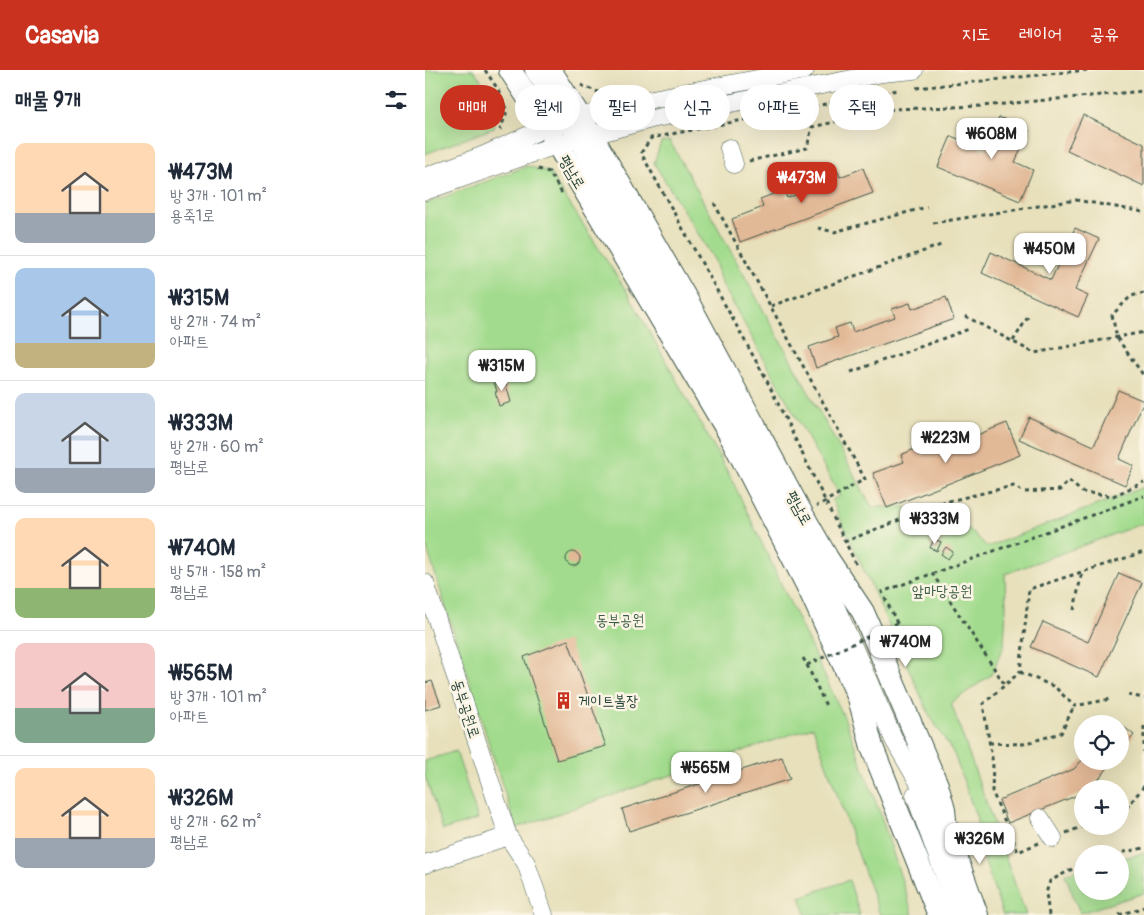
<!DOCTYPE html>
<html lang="ko">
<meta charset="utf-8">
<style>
body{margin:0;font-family:Pangolin,"Poor Story",sans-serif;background:#f2f2f3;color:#1f2937;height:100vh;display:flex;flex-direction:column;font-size:19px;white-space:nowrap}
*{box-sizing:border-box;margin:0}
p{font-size:16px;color:#747a83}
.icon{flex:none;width:28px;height:28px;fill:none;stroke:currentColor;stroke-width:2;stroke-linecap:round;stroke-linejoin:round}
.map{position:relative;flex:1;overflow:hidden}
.drawer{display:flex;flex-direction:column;background:#fff;width:425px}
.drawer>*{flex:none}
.top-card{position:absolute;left:15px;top:15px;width:475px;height:45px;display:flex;gap:10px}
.fabs{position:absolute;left:649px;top:645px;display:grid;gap:10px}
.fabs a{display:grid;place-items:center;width:55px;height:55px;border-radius:50%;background:#fff;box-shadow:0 5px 20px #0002;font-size:25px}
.price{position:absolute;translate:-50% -42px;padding:0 11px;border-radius:10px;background:#fff;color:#222;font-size:16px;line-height:32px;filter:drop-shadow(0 1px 2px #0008)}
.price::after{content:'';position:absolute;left:50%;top:30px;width:15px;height:11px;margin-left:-8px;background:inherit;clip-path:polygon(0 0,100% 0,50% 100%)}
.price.current{background:#c8321e;color:#fff}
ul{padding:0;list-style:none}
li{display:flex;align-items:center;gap:15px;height:125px;padding:0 15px}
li+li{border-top:1px solid #e0e1e3}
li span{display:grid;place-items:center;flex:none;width:140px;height:100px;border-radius:10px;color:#555}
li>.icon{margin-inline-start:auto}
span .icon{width:60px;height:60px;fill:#fffc;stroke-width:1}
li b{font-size:21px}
h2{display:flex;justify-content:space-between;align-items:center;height:60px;padding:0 15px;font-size:21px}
.chip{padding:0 18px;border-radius:22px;background:#fff;box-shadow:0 5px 20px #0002;font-size:18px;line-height:45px}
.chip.current{background:#c8321e;color:#fff}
header{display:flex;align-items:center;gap:30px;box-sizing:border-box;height:70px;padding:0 25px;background:#c8321e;color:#fff}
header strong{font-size:24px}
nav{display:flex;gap:28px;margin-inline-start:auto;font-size:18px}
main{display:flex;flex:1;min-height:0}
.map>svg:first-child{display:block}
</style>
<header>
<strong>Casavia</strong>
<nav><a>지도</a><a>레이어</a><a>공유</a></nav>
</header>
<main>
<section class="drawer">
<h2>매물 9개<svg class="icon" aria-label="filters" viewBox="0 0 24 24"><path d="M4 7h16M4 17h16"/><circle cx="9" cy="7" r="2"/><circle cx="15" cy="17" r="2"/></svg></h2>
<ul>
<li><span style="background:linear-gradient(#ffd9b3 70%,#9aa5b1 0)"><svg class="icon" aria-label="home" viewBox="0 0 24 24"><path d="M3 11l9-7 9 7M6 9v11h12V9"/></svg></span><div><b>₩473M</b><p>방 3개 · 101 m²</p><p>용죽1로</p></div></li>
<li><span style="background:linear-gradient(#a9c7e8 75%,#c2b280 0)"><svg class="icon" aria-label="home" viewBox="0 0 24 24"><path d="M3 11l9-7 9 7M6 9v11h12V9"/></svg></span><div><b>₩315M</b><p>방 2개 · 74 m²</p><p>아파트</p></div></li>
<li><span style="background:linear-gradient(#c9d6e8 75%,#9aa5b1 0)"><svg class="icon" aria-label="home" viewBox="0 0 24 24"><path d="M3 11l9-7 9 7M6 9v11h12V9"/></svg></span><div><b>₩333M</b><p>방 2개 · 60 m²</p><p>평남로</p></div></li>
<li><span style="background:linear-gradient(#ffd9b3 70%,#8fb573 0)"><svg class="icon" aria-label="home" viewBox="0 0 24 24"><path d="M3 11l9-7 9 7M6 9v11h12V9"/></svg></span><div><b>₩740M</b><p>방 5개 · 158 m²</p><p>평남로</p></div></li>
<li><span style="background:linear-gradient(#f6c9c9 65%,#7fa58c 0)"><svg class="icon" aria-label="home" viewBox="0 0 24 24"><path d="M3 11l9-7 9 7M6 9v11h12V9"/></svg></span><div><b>₩565M</b><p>방 3개 · 101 m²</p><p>아파트</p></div></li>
<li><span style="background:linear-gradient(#ffd9b3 70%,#9aa5b1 0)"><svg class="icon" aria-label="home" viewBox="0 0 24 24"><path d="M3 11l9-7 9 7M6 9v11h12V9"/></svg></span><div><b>₩326M</b><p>방 2개 · 62 m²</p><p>평남로</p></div></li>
</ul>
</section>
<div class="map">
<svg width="719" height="845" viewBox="0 0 719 845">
<rect width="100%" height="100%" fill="#fcf5e5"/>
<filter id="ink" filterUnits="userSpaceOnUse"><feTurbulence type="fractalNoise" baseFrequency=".02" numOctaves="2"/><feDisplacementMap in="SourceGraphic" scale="10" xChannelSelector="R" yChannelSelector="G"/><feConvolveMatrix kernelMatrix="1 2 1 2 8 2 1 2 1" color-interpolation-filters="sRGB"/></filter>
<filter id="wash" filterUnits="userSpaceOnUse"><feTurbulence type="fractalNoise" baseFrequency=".0096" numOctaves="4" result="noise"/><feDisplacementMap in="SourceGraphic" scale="20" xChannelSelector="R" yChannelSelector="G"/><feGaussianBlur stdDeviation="1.12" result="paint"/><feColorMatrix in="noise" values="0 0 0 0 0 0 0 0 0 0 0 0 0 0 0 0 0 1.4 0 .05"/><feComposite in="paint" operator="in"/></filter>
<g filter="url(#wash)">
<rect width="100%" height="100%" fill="#e7e0bb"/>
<path fill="#a2db8d" stroke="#608c60" d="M0 0H49L74 38 69 58 0 84Z
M245 71 447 437H479L525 445 549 463 562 477 719 417V453L580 504 581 536 579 576 566 605 526 633 601 845H578L552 769V749L529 684 505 646 407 430 415 426 295 210 290 191 229 93 236 72Z
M103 96 124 102 204 225 307 410 419 647 455 743 488 845H455L388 657 91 758 0 472V134Z
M31 681 53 749 18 760 0 706V691Z
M719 783V823L655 843 640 804 657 799 658 821H695V789Z
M424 810 435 845H381L375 827Z"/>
<g id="blocks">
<path fill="#e2b997" d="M658 45 719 74V116L642 80Z
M574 47 604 60 590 92 608 100 595 131 513 97 526 66 560 80Z
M438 98 448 123 315 172 307 149 338 137 335 129 359 120 362 128 395 116 392 109 413 101 415 107Z
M650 158 674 169 650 220 663 226 653 247 557 203 566 182 626 210Z
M521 227 529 249 391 298 384 277 413 267 410 258 425 253 428 262 470 247 467 239 485 233 487 239Z
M79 308 86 332 74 336 70 322H72L69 311Z
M693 320 719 331 694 389 709 396 700 415 594 369 604 347 669 376Z
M582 353 595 385 462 438 448 403 479 392 476 385 494 377 497 385 527 373 524 366 549 356 552 365Z
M509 469 516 472 512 481 505 478Z
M521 477 528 482 523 489 516 484Z
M141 489a7 7 0 1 1 14 0a7 7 0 1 1-14 0Z
M694 503 717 513 674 607 606 577 618 552 663 572Z
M143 570 181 676 132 690 99 587Z
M7 611 16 635 0 640V613Z
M689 649 709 665 695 682V654H685Z
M357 687 365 709 204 761 197 739Z
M658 689V691H688L666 719H658V723L583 753 574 730 649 699Z"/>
</g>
</g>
<g filter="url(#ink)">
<use href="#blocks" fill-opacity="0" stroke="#3d5548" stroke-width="1"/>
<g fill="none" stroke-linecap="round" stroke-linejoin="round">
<defs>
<path id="minor" d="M109 0 143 52 399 510
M304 78 309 94
M0 107 57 86 122 57 201 34 380 0
M0 121 131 75 226 49 457 3 489 0
M396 499 399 510 469 670 494 713 501 730 520 757
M0 513 83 766 0 794
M490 725 534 845
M615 748 628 768
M83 766 101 793 119 845"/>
<path id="major" d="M85 0 122 57 304 363 385 521 434 628 447 677 514 845
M125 0 167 66 264 234 372 435 402 488 438 542 512 715 519 740 521 759 552 845"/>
</defs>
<use href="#minor" stroke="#3d5548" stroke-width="19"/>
<use href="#major" stroke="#3d5548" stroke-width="24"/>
<path stroke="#3d5548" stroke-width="3" stroke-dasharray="4 4" stroke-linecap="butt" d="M60 0 72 18 82 41 75 60
M156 15 178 24
M491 18 662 0
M324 91 382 78 387 57 468 39 557 36 719 21
M113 99 124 102 138 125
M289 133 440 409 392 436
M508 153 651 130 719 142
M393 158 409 162 502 137
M719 223 706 226 687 245 692 268 719 306
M346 236 516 175
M540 246 609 283 719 262
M588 271 603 247
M426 302 544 259
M419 472 520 432 588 416 599 422 635 420 644 411 657 422 688 426 719 412
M431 494 342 311 216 83 226 68 473 20
M507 503 580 615
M649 540 657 502
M472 553 457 522 719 426
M382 595 402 638
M595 602 630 617 649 636 686 629
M703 625 719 628
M719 656V683
M564 673 598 674 636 663 649 636
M695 742 699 741 719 716
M641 763 659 756
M614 773 593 782 567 721 568 694 558 634 595 602 604 519 719 482
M690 784 719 778
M624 845 621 823 625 811 651 797 658 795
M694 845 719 837"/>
<use href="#minor" stroke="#fff" stroke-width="18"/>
<use href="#major" stroke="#fff" stroke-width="22"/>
<path stroke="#3d5548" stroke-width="3" stroke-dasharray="4 4" stroke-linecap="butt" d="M378 588 382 595 472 553 475 559"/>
</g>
</g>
<defs>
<symbol id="building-bare" viewBox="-9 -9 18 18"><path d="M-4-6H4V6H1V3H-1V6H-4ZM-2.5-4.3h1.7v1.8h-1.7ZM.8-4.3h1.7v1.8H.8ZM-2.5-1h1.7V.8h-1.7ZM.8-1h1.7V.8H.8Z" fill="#c8321e" stroke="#fcf5e5" stroke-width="2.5" paint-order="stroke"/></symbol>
</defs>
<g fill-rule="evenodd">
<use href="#building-bare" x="126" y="618" width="25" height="25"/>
</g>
<g text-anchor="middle" stroke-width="5" stroke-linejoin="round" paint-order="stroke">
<g font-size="15" fill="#1f3d34" stroke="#fcf5e5">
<text transform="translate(147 102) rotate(59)" y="5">평남로</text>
<text transform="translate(374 438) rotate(61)" y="5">평남로</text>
<text transform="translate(41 639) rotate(72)" y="5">동부공원로</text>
</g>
<g font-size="15" fill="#395d46" stroke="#fcf5e5">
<text x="517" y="526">앞마당공원</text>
<text x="195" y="555">동부공원</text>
</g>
<g font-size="15" fill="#1f3d34" stroke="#fcf5e5" text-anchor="start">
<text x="153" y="636">게이트볼장</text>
</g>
</g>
</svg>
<div class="fabs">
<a><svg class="icon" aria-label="locate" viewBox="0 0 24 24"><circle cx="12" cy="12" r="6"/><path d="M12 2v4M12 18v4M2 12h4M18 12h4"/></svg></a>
<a>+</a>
<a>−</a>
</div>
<b class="price" style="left:567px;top:90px">₩608M</b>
<b class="price current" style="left:377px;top:134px">₩473M</b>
<b class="price" style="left:625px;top:205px">₩450M</b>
<b class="price" style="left:77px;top:322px">₩315M</b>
<b class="price" style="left:521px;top:394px">₩223M</b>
<b class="price" style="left:510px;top:475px">₩333M</b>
<b class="price" style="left:481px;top:598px">₩740M</b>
<b class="price" style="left:281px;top:724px">₩565M</b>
<b class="price" style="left:555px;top:795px">₩326M</b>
<div class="top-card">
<a class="chip current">매매</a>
<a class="chip">월세</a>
<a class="chip">필터</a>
<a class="chip">신규</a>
<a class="chip">아파트</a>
<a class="chip">주택</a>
</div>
</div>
</main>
